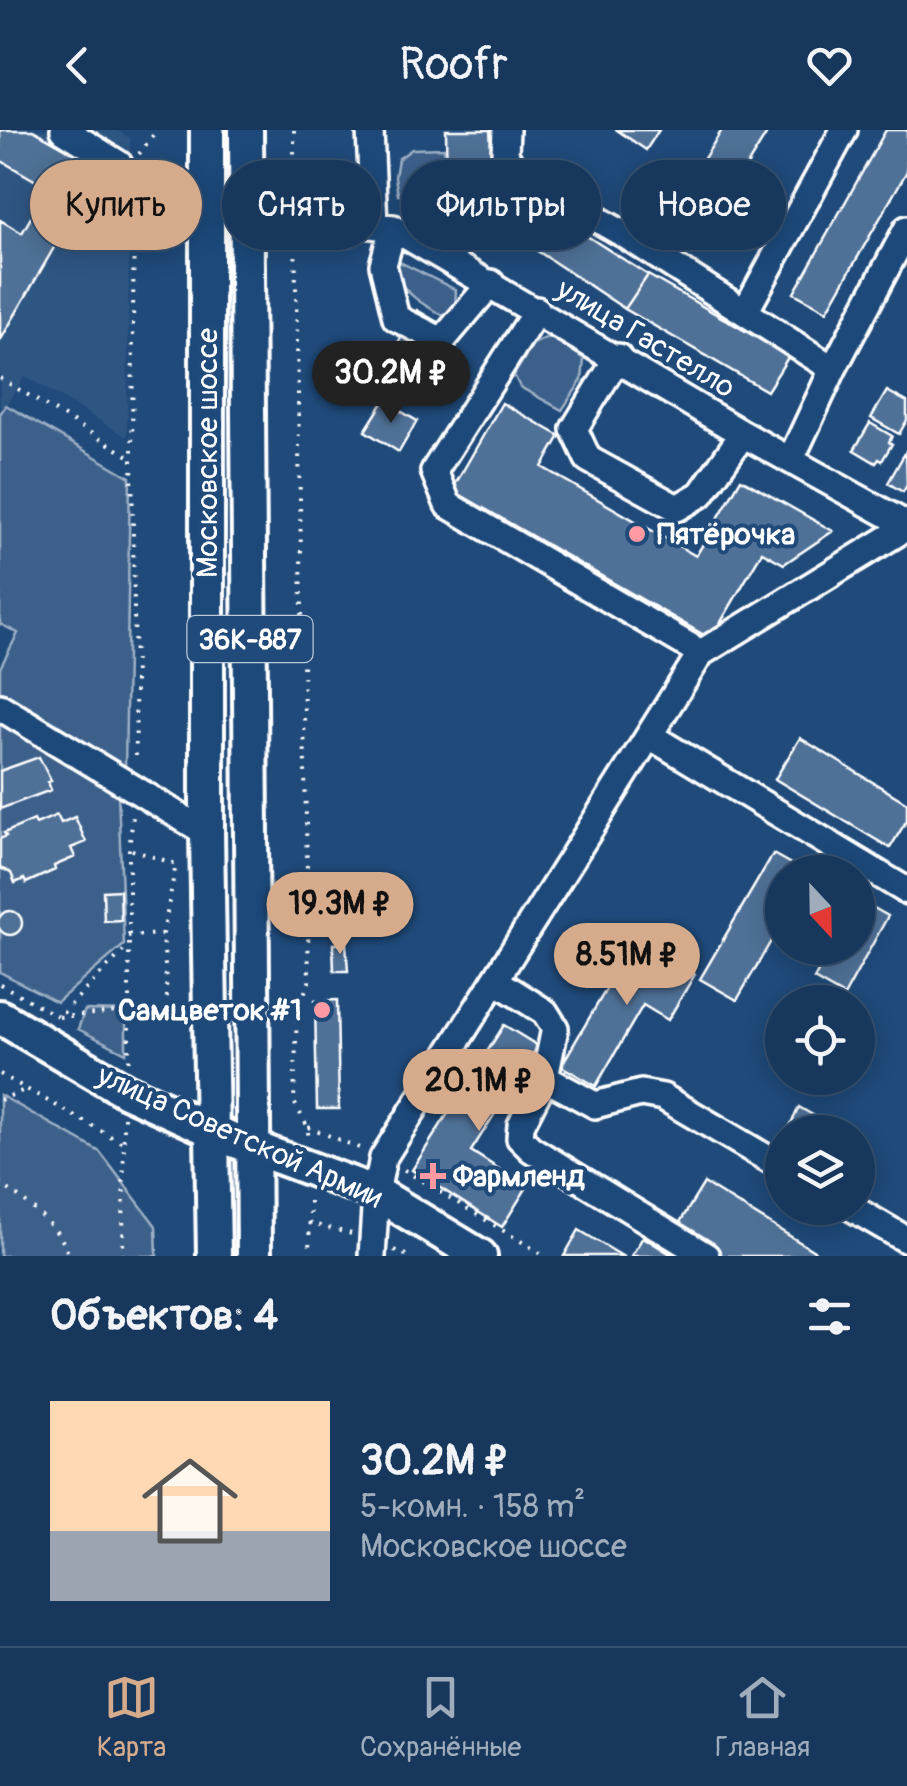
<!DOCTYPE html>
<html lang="ru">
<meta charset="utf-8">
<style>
body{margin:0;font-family:Pangolin,sans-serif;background:#203f62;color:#f1f3f6;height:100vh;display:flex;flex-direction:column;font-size:38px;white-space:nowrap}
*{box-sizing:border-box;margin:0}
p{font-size:32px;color:#9eacbb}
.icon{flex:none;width:55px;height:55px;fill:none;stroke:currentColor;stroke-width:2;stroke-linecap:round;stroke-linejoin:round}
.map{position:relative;height:1126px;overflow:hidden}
.side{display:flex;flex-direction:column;background:#17385c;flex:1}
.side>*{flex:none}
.banner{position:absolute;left:30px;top:30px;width:848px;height:90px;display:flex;gap:20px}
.needle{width:65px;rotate:158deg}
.controls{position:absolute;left:765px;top:725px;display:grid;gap:20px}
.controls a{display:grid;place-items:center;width:110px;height:110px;border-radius:50%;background:#17385c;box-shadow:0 5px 25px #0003,0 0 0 2px #365272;font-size:50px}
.price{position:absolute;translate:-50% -85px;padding:0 22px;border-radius:35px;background:#d6ab8b;color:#111;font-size:32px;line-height:65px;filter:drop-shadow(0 2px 5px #0008)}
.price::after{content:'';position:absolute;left:50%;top:60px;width:30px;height:22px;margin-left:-15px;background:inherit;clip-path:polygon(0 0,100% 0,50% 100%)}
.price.on{background:#222;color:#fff}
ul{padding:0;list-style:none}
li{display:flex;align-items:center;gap:30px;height:250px;padding:0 50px}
li span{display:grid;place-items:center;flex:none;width:280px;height:200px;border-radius:0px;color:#555}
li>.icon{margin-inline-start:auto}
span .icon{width:120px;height:120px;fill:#fffc;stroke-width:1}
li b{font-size:42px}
h2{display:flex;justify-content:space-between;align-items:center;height:120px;padding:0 50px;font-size:42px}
.tag{padding:0 35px;border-radius:45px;background:#17385c;box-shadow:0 5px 25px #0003,0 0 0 2px #365272;font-size:35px;line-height:90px}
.tag.on{background:#d6ab8b;color:#111}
header{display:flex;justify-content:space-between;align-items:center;height:130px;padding:0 50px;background:#17385c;font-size:45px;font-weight:600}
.tabs{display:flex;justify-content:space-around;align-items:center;height:140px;border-top:2px solid #365272;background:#17385c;font-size:28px;color:#9eacbb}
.tabs a{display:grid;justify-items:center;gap:5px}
.tabs .on{color:#d6ab8b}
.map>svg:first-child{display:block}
</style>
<header><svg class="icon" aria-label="back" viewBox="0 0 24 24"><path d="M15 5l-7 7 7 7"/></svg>Roofr<svg class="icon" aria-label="heart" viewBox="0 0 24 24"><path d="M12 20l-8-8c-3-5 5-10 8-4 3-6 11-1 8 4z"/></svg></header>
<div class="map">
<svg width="907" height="1126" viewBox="0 0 907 1126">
<rect width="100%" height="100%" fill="#1f4a7a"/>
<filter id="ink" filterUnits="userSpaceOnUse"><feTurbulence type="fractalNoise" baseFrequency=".01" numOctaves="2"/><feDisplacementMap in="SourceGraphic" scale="20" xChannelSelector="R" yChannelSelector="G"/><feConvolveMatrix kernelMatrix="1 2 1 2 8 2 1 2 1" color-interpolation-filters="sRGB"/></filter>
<g filter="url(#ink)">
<path fill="#2e5683" d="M0 0H116L130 8 127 307 25 246 0 284Z"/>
<path fill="#3c618b" stroke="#9eb0c5" stroke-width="2.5" d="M444 18 446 67 398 65 395 47 398 29 412 19Z
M398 131 456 160 455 179 444 186C421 174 406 164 392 141Z
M550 206 584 229 582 250 562 280 520 257 514 245 533 214Z
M6 275 130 347 125 641 0 572V538L18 503 0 494V284Z
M0 585 118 663 124 815 57 872 0 842Z
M85 880 126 881V923L78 899Z
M0 965 100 1022 156 1096 157 1126H0Z"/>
<path fill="#507197" stroke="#fff" stroke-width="2.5" d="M0 0H33L100 38 0 211V90L22 103 48 58 0 30Z
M446 0H490L493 46 648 145 625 179 447 61Z
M617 0H659L646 20Z
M722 0H769L705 104 670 82Z
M886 0H907V41L827 181 794 163Z
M648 145 789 226 767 261 625 179Z
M417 180 444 196 408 258 381 242Z
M887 261 907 272V290L899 304 871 288Z
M384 271 417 291 399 322 365 301Z
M502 273 560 306 542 337 696 426 741 349 833 401 784 434 762 422 711 509 452 360Z
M870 293 892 306 889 312 892 314 882 331 879 329 876 333 854 320Z
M906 321 907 355 903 362 888 353Z
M800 608 907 673V690L890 718 775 649Z
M39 627 51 651 48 652 51 660 0 679V641Z
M57 685 61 693 75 687 86 712 71 718 75 727 54 736 55 740 26 753 24 749 15 753 11 743 0 738V709L6 706 4 703 34 690 36 694Z
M773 724 805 742H782V792L737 870 700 849Z
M120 760 121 790 104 791 103 761Z
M858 769 888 786 844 866 814 849 831 818H858Z
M-2 793a12 12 0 1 1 24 0a12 12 0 1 1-24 0Z
M635 810 695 844 668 890 643 875 596 956 561 936Z
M346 813 348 841H334L333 814Z
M337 870 339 979H317L315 871Z
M504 895 538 916 471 1021 527 1057 502 1097 412 1040Z
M799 977 842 1002H787Z
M704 1053 822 1126H724L677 1097Z
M579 1100 622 1126H564Z
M643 1107 672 1125 671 1126H631Z"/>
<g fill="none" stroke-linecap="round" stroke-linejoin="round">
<defs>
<path id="minor" d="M64 0 119 34 107 77
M370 0 374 95
M506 0 505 24 514 42 625 105 833 239
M228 75 393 98 743 304 907 395
M393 98 383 135 396 188 442 211 491 153
M537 180 434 341 448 375 701 523
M745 182 844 0
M618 227 574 299 588 329 677 378 701 364 743 304
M791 329 833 239 907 99
M0 577 207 703
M650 606 907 761
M496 851 545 882 555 898 545 948 595 975 641 963 663 967 782 1037
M545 948 521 995 520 1008 531 1019 706 1126
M852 1078 907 1110
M372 1126 376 1063 383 1028 701 523 907 397"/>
<path id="major" d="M207 0V703L214 1126
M246 0 254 1126
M0 887 126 961 233 1010 376 1063 480 1126"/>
</defs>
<use href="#minor" stroke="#fff" stroke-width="32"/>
<use href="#major" stroke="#fff" stroke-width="40"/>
<path stroke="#fff" stroke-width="4" stroke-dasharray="2.5 8" stroke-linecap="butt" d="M294 0V60
M139 24 157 0
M134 67 132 328 136 632
M295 105 309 852 297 881 294 972 307 996 309 1009
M0 248 132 328
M128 806 163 804
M0 854 59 887 129 815
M59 887 130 881 168 884 163 804 176 734 129 719
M129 931V719L133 686
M0 944 121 1012
M0 970 27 959
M308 997 364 1020
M404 1040 545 1126
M0 1053C21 1069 64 1098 68 1126
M308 1093 352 1104
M394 1120 408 1126
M123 1126 124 986
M309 1126 310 1068"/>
<use href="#minor" stroke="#1f4a7a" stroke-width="25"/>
<use href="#major" stroke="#1f4a7a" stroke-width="32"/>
</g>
</g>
<g fill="#ff9aa2" stroke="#1f4a7a" stroke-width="4">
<circle cx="637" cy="404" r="10"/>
<circle cx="322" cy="880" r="10"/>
<path d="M428 1031h10v10h10v10h-10v10h-10v-10h-10v-10h10z"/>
</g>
<g text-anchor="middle" stroke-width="8" stroke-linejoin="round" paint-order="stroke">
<rect fill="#1f4a7a" stroke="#bcc9d7" stroke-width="2.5" x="187.5" y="486" width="125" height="46" rx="8"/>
<g font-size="28" font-weight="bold" fill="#fff">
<text x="250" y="519">36К-887</text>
</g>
<g font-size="30" fill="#fff" stroke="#1f4a7a">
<text transform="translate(646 208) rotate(31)" y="10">улица Гастелло</text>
<text transform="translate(207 323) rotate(-90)" y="10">Московское шоссе</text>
<text transform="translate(240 1006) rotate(24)" y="10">улица Советской Армии</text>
</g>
<g font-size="30" font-weight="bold" fill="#fff" stroke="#1f4a7a" text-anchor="start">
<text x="657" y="414">Пятёрочка</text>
<text x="302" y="890" text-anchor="end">Самцветок #1</text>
<text x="453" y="1056">Фармленд</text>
</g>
</g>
</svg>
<div class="controls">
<a><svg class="needle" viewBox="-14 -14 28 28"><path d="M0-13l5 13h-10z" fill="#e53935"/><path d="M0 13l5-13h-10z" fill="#9eacbb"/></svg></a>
<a><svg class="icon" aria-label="locate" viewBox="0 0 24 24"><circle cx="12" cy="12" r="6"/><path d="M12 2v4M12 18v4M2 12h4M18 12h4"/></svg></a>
<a><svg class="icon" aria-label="layers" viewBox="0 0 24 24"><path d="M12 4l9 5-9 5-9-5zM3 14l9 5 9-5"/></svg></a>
</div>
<b class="price on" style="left:391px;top:296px">30.2M ₽</b>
<b class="price" style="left:340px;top:827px">19.3M ₽</b>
<b class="price" style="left:627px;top:878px">8.51M ₽</b>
<b class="price" style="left:479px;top:1004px">20.1M ₽</b>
<div class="banner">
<a class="tag on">Купить</a>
<a class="tag">Снять</a>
<a class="tag">Фильтры</a>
<a class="tag">Новое</a>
</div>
</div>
<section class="side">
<h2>Объектов: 4<svg class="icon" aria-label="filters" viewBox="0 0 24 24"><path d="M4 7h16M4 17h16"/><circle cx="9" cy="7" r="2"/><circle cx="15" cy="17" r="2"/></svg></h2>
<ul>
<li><span style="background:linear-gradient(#ffd9b3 65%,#9aa5b1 0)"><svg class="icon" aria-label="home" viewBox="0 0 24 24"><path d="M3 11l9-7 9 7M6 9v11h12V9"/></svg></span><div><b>30.2M ₽</b><p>5-комн. · 158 m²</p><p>Московское шоссе</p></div></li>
</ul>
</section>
<nav class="tabs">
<a class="on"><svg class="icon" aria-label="map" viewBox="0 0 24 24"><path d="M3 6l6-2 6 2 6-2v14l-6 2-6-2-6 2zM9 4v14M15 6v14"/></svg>Карта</a>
<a><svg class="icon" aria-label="saved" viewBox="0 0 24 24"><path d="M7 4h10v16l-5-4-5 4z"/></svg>Сохранённые</a>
<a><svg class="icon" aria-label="home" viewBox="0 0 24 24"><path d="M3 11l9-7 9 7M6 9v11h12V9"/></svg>Главная</a>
</nav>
